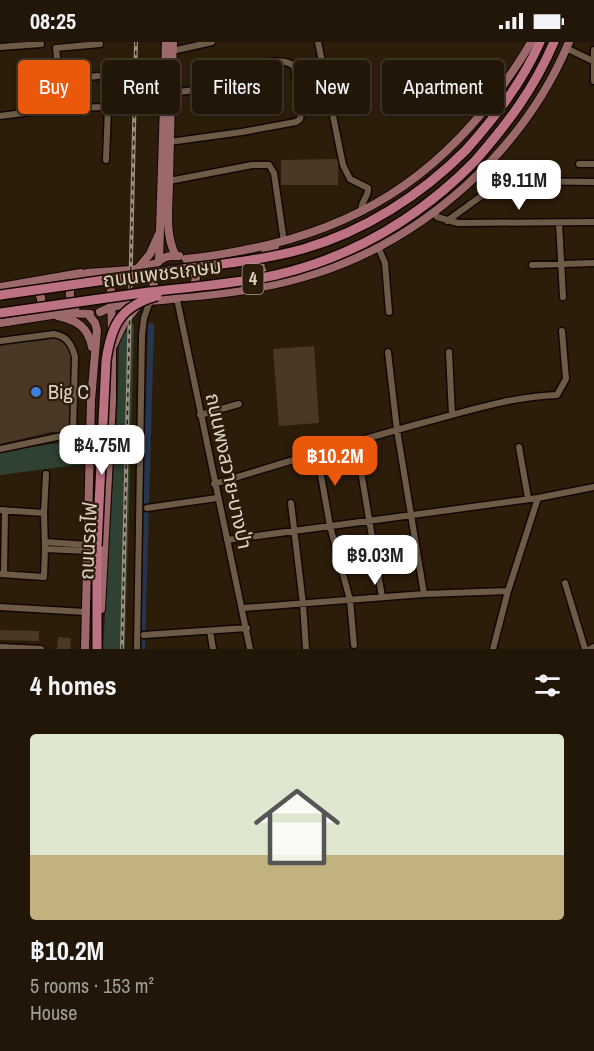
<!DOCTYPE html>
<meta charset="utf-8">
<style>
body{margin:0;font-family:"Archivo Narrow","Noto Sans Thai",sans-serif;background:#2d2316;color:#f1f3f6;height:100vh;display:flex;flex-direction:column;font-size:22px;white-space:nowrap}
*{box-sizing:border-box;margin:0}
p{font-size:20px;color:#a29f9c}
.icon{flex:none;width:33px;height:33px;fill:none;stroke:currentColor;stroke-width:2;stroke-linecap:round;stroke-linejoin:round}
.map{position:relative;height:607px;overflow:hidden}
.details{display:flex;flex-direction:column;background:#211608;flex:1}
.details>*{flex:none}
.banner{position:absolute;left:18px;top:18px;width:558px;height:54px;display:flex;gap:12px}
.price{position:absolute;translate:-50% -51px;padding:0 14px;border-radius:12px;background:#fff;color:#222;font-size:20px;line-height:39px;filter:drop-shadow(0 2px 3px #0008)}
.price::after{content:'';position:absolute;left:50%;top:36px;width:18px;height:14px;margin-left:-9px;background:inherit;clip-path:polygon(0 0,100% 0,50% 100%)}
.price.selected{background:#ea580c;color:#fff}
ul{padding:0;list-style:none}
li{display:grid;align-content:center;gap:12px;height:318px;padding:0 30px}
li+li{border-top:2px solid #3e3529}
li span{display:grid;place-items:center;height:186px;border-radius:6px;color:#555}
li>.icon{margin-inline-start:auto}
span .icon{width:108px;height:108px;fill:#fffc;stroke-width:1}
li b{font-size:26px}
h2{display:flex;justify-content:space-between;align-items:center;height:72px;padding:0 30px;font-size:26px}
.pill{padding:0 21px;border-radius:6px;background:#211608;box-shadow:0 2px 4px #0004,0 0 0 2px #3e3529;font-size:21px;line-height:54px}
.pill.selected{background:#ea580c;color:#fff}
.status{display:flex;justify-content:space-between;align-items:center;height:42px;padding:0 30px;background:#211608;direction:ltr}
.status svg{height:16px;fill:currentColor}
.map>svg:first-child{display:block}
</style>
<div class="status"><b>08:25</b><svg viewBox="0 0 49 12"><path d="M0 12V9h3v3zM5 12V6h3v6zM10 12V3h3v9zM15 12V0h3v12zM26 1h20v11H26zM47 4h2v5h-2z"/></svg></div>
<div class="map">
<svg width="594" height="607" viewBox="0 0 594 607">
<rect width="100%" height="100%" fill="#2c1d0a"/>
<path fill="#2f4133" d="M131 279 134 283 125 607H103L118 357 119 299Z
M78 398 83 399 85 422 0 433V410Z"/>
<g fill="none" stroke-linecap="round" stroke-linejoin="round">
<path stroke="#25364f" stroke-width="6" d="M142 607 151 284"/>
</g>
<path fill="#483825" d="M338 117V143H281V118Z
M59 295 66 301 72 311V390H51L0 402V304H3V300L32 297 33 300Z
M314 304 319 381 279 384 273 307Z
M0 588 39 589V599L0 598Z
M58 595 71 596 70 607H57Z"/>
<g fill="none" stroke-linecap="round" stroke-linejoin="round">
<defs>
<path id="minor" d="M318 0 343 123 350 137 368 146C369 156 359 160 362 170
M0 5 41 2
M566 6 593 19
M594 8V39
M172 9 212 0
M58 38 98 34
M171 51 249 41
M62 66 56 6 100 2
M301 71 331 65
M0 74 62 66 108 65 106 118
M169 100 242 90 296 80 300 77 301 71 294 24C280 13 253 24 237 27L233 30 232 34 234 43
M579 122H594
M475 134 502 139 594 140
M169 139 252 123H269L274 131 284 200
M435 170 437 175 458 181 594 180
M447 179 502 139
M559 181 563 255
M378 205 385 221 389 270
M532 223 594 221
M177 257 250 607
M0 299 54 292C67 294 72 303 75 315L73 391
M388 310 397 388 424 552
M449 310 452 373
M200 373 239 362
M356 399 382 555
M519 405 528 456
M0 407 90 388
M317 411 330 484 350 558 354 603
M214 442C283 421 352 400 422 381 468 369 509 355 557 353L566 337 562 289
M291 461 303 562 306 607
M147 466 217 456
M0 468 44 471 45 507
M44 471 46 432
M227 498 538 456 594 445
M45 500 88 503
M0 532 44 535 45 507 88 509
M4 532 5 468
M565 541 585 607
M0 565 86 570
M243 566 424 552 508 549
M210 589 213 607
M144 593 247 586
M0 605 41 607
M137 607 142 293 144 276 150 259
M493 607 508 549 538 456
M590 607 594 605"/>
<path id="major" d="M173 0C171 47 170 94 169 140 169 164 164 192 176 214
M186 217C209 215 231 211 254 206 356 185 433 137 496 53 508 36 521 19 531 0
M159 219 166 0
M139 225 150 212 159 192
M93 231 100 232 108 240
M269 236C255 226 259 211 275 205
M0 245 81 231
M34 246C42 252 43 260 40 269
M111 248 112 292
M184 255C227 252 273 245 314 232 425 197 524 108 569 0
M170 257C141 247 149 210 179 214
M150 259C170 257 191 260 196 236L191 222
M75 266C65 251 70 236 87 231L131 228 157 221
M100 270 111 265 138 260
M58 274C77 278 88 285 92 305
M0 281 65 271 90 272
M112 306 124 281 136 266
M101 567 112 359V304
M85 607 91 358 97 288 95 281 88 272"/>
<path id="highway" d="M466 108C495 75 522 41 540 0
M475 119C508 81 534 47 554 0
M97 504V607"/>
</defs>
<use href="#minor" stroke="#140600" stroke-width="9"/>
<use href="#major" stroke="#140600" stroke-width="10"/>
<use href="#highway" stroke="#140600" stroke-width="12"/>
<use href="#minor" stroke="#6d5b48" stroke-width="6"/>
<use href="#major" stroke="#9c696b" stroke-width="8"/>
<use href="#highway" stroke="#bc7282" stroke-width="9"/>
<defs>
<path id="rail" d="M122 607 136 0"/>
</defs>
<use href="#rail" stroke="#9b8f80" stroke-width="4"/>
<use href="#rail" stroke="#2c1d0a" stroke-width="1.5" stroke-dasharray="4.5" stroke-linecap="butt"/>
<defs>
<path id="highway-bridge" d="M0 253C56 245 112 237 168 229 213 223 259 219 303 207 365 189 421 153 466 108
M0 271C50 264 99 257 149 250 191 245 235 242 276 233 353 215 420 175 475 119
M97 504 106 319C111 284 120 264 157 254"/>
</defs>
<use href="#highway-bridge" stroke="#140600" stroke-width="12" stroke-linecap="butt"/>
<use href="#highway-bridge" stroke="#bc7282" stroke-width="9"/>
</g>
<circle fill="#3f7fe0" stroke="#2c1d0a" stroke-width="2" cx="36" cy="350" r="6"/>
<g text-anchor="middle" stroke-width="4.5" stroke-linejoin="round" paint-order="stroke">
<rect fill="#2c1d0a" stroke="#a79c8e" stroke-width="1.5" x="242.5" y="222" width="21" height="30" rx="4.5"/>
<g font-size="18" font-weight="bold" fill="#dcd2c6">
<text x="253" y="243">4</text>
</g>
<g font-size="20" fill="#dcd2c6" stroke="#2c1d0a">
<text transform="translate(162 231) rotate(-7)" y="7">ถนนเพชรเกษม</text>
<text transform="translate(229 429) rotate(78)" y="7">ถนนพงสวาย-บางป่า</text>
<text transform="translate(88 499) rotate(-87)" y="7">ถนนรถไฟ</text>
</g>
<g font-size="20" fill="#dcd2c6" stroke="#2c1d0a" text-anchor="start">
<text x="48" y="357">Big C</text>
</g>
</g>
</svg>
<b class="price" style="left:519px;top:169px">฿9.11M</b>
<b class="price" style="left:102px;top:434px">฿4.75M</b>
<b class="price selected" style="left:335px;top:445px">฿10.2M</b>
<b class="price" style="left:375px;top:544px">฿9.03M</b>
<div class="banner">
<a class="pill selected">Buy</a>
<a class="pill">Rent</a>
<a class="pill">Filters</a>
<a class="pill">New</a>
<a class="pill">Apartment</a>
</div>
</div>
<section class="details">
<h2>4 homes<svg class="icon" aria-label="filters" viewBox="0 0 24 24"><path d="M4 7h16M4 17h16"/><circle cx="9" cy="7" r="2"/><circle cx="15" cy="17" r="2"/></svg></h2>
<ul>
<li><span style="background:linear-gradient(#dfe7d0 65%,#c2b280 0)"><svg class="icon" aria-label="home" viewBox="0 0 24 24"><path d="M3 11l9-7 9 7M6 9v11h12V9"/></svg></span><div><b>฿10.2M</b><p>5 rooms · 153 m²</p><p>House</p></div></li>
</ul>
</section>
